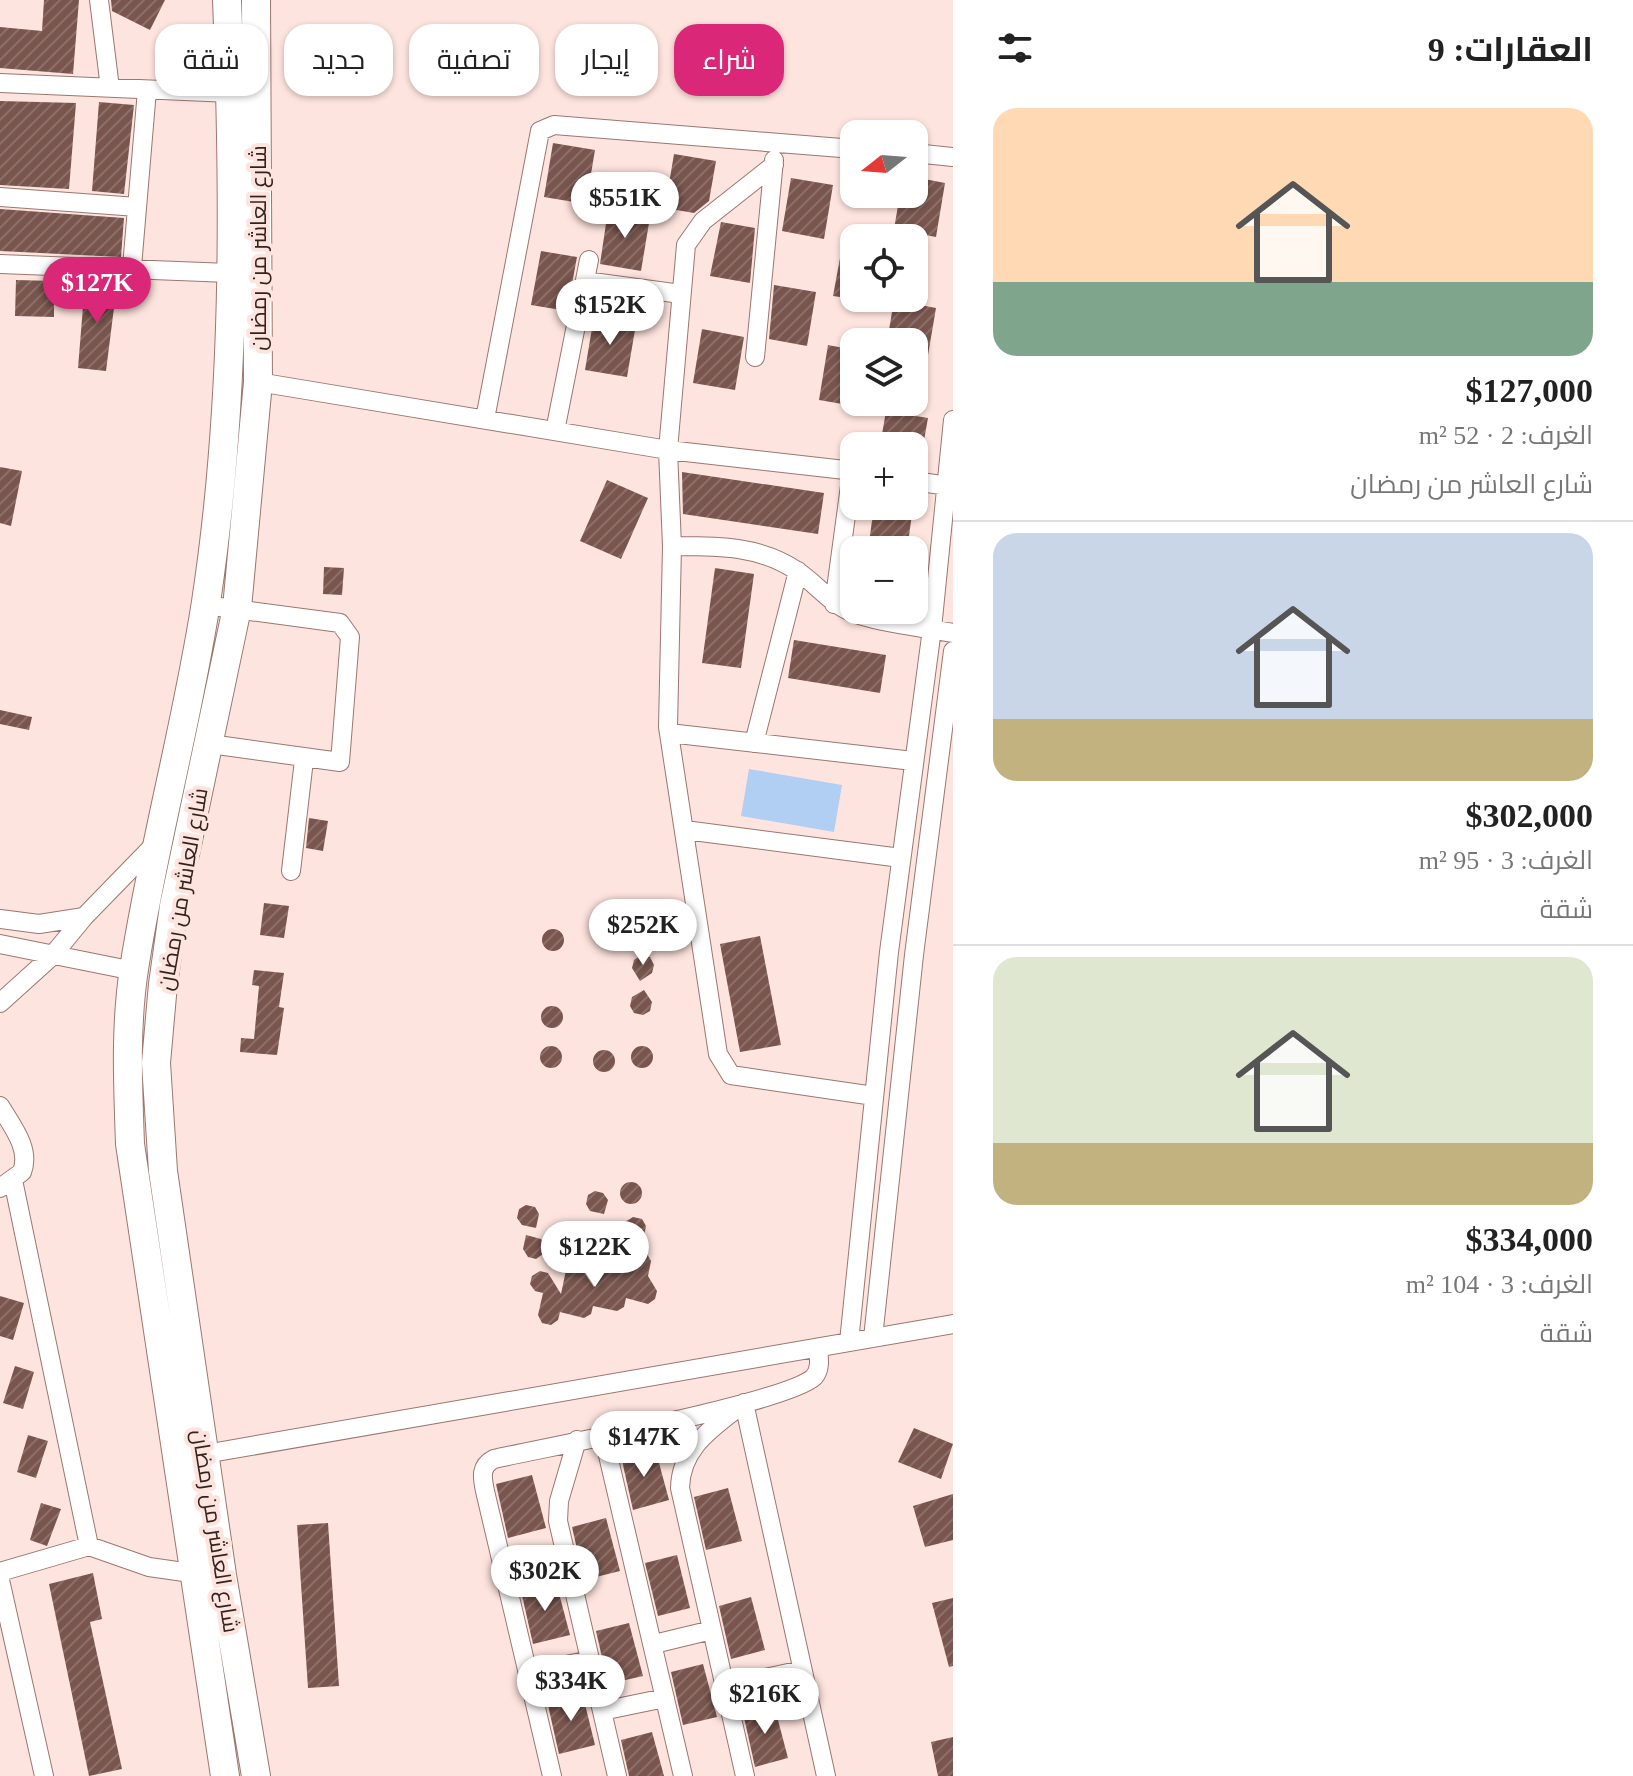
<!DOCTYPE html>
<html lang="ar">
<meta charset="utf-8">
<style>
body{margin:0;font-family:"Times New Roman",Cairo,serif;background:#f6f6f6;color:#222;direction:rtl;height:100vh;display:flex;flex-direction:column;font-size:30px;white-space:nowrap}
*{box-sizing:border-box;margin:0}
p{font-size:26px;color:#767676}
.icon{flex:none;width:44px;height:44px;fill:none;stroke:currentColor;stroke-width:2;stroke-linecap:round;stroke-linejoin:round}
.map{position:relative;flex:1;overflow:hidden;direction:ltr}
.drawer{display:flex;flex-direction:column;background:#fff;width:680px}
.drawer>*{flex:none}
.hud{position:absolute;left:24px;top:24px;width:760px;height:72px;direction:rtl;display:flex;gap:16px}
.needle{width:52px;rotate:253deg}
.buttons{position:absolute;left:840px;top:120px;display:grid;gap:16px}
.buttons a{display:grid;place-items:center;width:88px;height:88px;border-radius:16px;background:#fff;box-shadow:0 2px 6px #0004;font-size:40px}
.price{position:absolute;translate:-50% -68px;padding:0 18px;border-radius:28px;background:#fff;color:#222;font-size:26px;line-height:52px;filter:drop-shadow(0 2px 4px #0008)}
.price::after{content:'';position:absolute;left:50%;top:48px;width:24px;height:18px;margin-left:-12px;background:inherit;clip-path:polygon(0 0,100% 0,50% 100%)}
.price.selected{background:#db2777;color:#fff}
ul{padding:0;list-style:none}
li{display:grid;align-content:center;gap:16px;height:424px;padding:0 40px}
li+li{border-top:2px solid #e0e0e0}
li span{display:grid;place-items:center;height:248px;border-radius:24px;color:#555}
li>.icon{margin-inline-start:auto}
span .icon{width:144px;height:144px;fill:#fffc;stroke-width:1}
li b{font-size:34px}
h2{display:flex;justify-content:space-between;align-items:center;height:96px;padding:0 40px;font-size:34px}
.chip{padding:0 28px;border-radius:24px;background:#fff;box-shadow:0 2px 6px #0004;font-size:28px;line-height:72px}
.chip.selected{background:#db2777;color:#fff}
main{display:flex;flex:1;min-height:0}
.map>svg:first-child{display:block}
</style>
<main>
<section class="drawer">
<h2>العقارات: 9<svg class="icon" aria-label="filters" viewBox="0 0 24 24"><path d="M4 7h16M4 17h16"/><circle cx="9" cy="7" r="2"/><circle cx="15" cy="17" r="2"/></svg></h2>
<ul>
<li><span style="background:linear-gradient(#ffd9b3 70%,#7fa58c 0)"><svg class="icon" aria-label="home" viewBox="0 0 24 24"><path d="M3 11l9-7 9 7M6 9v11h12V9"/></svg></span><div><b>$127,000</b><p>الغرف: 2 · 52 m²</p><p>شارع العاشر من رمضان</p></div></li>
<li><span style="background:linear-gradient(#c9d6e8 75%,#c2b280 0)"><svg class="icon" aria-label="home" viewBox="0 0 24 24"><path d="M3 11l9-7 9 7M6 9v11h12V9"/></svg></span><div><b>$302,000</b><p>الغرف: 3 · 95 m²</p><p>شقة</p></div></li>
<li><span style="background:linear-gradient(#dfe7d0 75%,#c2b280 0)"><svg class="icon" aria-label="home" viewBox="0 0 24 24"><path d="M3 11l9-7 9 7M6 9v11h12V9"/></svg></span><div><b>$334,000</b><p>الغرف: 3 · 104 m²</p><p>شقة</p></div></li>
</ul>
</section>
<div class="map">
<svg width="953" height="1776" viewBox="0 0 953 1776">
<defs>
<pattern id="building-hatch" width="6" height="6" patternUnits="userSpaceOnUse" patternTransform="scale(2)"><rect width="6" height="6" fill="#79554d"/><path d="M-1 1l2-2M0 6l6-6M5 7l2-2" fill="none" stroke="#8b6f69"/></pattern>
</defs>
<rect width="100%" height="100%" fill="#fee4de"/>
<path fill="#b0cff3" d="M749 769 842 785 834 832 741 816Z"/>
<path fill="url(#building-hatch)" d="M44 0H79L73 74 0 68V27L42 31Z
M111 0H165L150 30 112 11Z
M0 101 76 103 69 189 0 185Z
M99 102 134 105 124 194 92 191Z
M553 143 595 150 586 204 544 197Z
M674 154 716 161 709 201 694 213 665 208Z
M914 177 945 183 936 237 894 229 900 194H914Z
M791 178 833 185 824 239 782 231Z
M0 209 124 218 121 257 0 251Z
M608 210 650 217 641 271 600 264Z
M721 222 755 228 750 283 710 276Z
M843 242 854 244V299L833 296Z
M541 251 577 257 567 311 531 305Z
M16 280 54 281V317L15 316Z
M85 282 117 284 106 371 78 368Z
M774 285 816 292 807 346 769 339Z
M894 300 936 308 927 361 914 359V342H887Z
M594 316 636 324 627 377 585 370Z
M702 329 744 337 735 390 693 383Z
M828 345 854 350V406L819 400Z
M886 411 928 418 923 446H880Z
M0 467 22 471 11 526 0 523Z
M682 472 824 493 818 534 683 514Z
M607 480 648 498 621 559 580 541Z
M874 506 913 507 907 550H868Z
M324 567 344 568 342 595 323 594Z
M715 568 754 574 741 668 702 663Z
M794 640 886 655 880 693 788 678Z
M0 710 32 717 29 730 0 724Z
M309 818 328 821 323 851 306 848Z
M264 903 289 906 284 938 260 935Z
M542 940a11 11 0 1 1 22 0a11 11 0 1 1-22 0Z
M760 936 781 1045 740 1052 720 944Z
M641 955 650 957 654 965 652 973 640 981 632 968 634 960Z
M254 970 284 973 279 1007 284 1008 277 1055 240 1052 241 1038 254 1039 259 986 252 985Z
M644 990 652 1002 650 1011 643 1015 634 1013 630 1006 632 997Z
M541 1017a11 11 0 1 1 22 0a11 11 0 1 1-22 0Z
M540 1057a11 11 0 1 1 22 0a11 11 0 1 1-22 0Z
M631 1057a11 11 0 1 1 22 0a11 11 0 1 1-22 0Z
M593 1061a11 11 0 1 1 22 0a11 11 0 1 1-22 0Z
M620 1193a11 11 0 1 1 22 0a11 11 0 1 1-22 0Z
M595 1191 603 1193 608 1200 604 1214 590 1211 586 1204 588 1195Z
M526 1205 535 1207 539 1214 536 1228 522 1225 517 1218 519 1209Z
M633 1217 642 1219 646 1226 644 1235 637 1239 608 1232Z
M557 1242a11 11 0 1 1 22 0a11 11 0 1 1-22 0Z
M526 1235 541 1239 545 1246 543 1254 536 1259 528 1257 523 1249Z
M638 1252 647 1254 651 1261 648 1276 657 1291 655 1299 648 1304 626 1298 624 1307 617 1311 593 1306 591 1314 584 1318 560 1312 558 1320 551 1325 542 1323 538 1315 543 1293 535 1291 530 1284 532 1276 540 1271 548 1273 561 1294 566 1270 573 1266 581 1268 594 1287 599 1263 607 1259 629 1264 631 1257Z
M0 1296 24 1303 13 1340 0 1336Z
M15 1366 34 1372 23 1409 3 1403Z
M914 1428 953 1444 941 1479 898 1462Z
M28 1435 48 1441 36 1478 17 1472Z
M655 1448 669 1500 633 1510 621 1456Z
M532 1475 546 1528 508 1538 496 1484Z
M728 1488 742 1541 706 1550 694 1497Z
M953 1494V1540L925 1547 913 1506Z
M41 1503 61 1509 47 1546 30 1540Z
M606 1518 620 1571 584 1580 572 1527Z
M328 1523 339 1686 308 1688 297 1525Z
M677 1555 690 1608 658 1616 645 1563Z
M93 1573 102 1619 90 1622 122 1769 89 1776 49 1584Z
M556 1582 570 1635 533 1644 521 1591Z
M751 1597 765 1650 731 1659 719 1606Z
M953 1598V1666L949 1667 932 1603Z
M629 1623 643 1676 608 1684 596 1631Z
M703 1664 717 1717 683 1725 671 1672Z
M582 1692 595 1745 559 1754 547 1701Z
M774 1705 788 1758 755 1767 743 1713Z
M652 1732 664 1776H629L621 1740Z
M953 1737V1776H938L931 1742Z"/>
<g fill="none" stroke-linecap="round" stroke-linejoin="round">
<defs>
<path id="minor" d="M99 0 110 88
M0 83 231 93
M914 153 953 157
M774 165 703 221 686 245 668 450 672 546C716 546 759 545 797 571 818 585 831 605 856 614 886 624 921 627 953 633
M0 197 137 207
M0 264 229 273
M132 267 147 90
M585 281 681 294
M755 357 774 160
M258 382 668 450 854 471
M485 419 540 131 554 125 854 149
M555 431 589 260
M914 481 948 486
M672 546 668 727 718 1054 731 1075 874 1096
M834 604 852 471
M205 605 340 623 350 637 340 762 210 744
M669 733 913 761
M754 743 798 571
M685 830 901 858
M291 871 304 760
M0 919 39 924 84 917
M0 944 134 971
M0 1003 52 956 84 917 154 845
M0 1106C12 1126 31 1149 22 1172L0 1188
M13 1180 89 1546
M873 1338 914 955 953 651
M849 1342 889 952 932 629 953 420
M603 1434 683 1776
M577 1440 559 1501 558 1521 617 1776
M205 1454 953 1324
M0 1572 89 1546 149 1567 205 1575
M0 1580 44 1776
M654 1644 712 1630
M528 1673 590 1660
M725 1687 802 1670
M602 1711 665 1698
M552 1776 485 1491C482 1477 480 1466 494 1459 547 1447 786 1403 814 1377 821 1369 819 1358 818 1348
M745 1776 680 1488C681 1446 714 1427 744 1403L826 1776"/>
<path id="primary" d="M225 1776 130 1144C128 1086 125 1027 134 969 153 846 187 725 206 602 236 404 235 200 227 0
M256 1776 222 1575 163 1171 156 1063 163 984 174 906 237 608 258 382 256 0"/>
</defs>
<use href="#minor" stroke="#9c766e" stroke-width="20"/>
<use href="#primary" stroke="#9c766e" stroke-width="30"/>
<use href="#minor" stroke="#fff" stroke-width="18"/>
<use href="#primary" stroke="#fff" stroke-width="28"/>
</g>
<g text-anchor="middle" stroke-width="8" stroke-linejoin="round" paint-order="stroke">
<g font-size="22" fill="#32231f" stroke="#fee4de">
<text transform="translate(258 248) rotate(-90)" y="8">شارع العاشر من رمضان</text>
<text transform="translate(182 889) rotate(-80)" y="8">شارع العاشر من رمضان</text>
<text transform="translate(216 1531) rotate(81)" y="8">شارع العاشر من رمضان</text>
</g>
</g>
</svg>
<div class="buttons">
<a><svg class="needle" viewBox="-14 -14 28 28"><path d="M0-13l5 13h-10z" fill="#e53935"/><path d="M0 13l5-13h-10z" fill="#767676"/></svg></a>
<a><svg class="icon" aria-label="locate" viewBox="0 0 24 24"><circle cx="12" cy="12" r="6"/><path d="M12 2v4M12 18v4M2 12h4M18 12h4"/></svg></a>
<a><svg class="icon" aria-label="layers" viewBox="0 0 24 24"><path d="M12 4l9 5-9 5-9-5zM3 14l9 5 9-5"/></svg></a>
<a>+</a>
<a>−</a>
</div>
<b class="price" style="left:625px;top:240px">$551K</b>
<b class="price selected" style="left:97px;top:325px">$127K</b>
<b class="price" style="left:610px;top:347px">$152K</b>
<b class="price" style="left:643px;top:967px">$252K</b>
<b class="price" style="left:595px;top:1289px">$122K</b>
<b class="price" style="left:644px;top:1479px">$147K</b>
<b class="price" style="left:545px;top:1613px">$302K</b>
<b class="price" style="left:571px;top:1723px">$334K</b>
<b class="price" style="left:765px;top:1736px">$216K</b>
<div class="hud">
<a class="chip selected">شراء</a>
<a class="chip">إيجار</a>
<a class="chip">تصفية</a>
<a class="chip">جديد</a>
<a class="chip">شقة</a>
</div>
</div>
</main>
